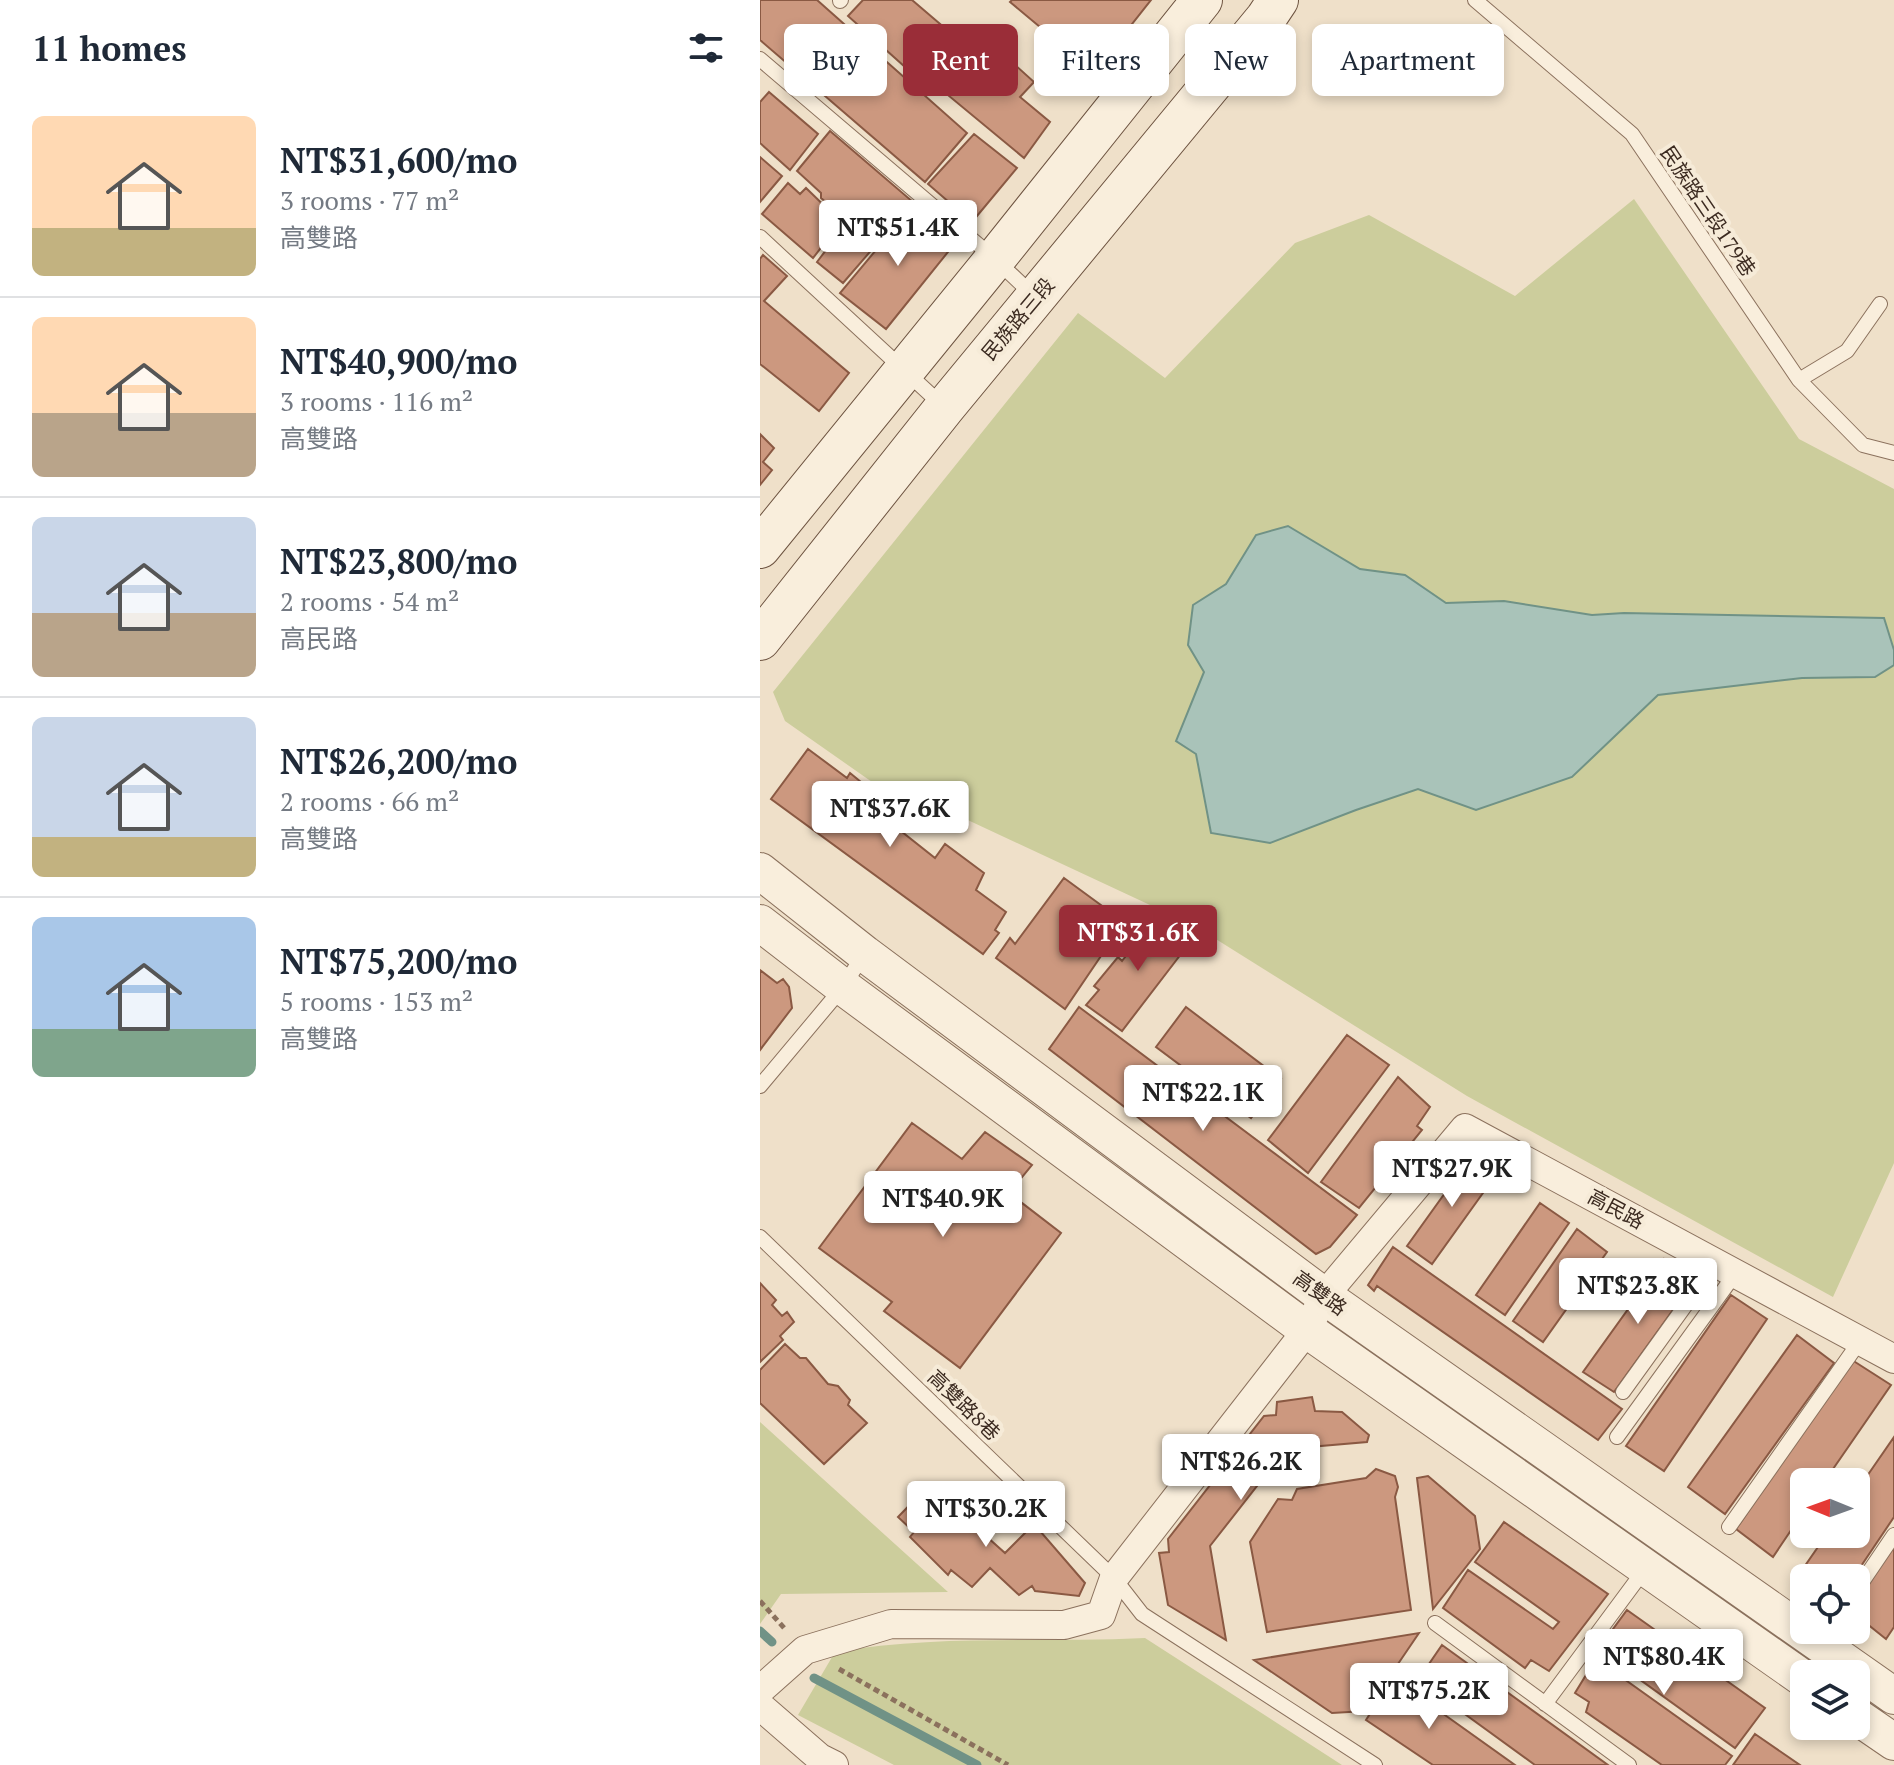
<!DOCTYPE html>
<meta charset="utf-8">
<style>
body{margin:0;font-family:"PT Serif","Noto Sans TC",serif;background:#f6f6f7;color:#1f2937;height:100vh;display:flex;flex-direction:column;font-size:30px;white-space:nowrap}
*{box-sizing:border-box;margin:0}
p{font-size:26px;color:#747a83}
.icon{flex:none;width:44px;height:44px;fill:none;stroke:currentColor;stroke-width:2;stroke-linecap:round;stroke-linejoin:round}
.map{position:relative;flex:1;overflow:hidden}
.drawer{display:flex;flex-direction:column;background:#fff;width:760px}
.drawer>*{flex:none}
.banner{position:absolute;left:24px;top:24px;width:760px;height:72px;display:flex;gap:16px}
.needle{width:52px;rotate:271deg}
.controls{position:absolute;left:1030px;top:1468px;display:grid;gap:16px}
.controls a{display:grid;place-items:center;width:80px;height:80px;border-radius:12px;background:#fff;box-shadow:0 4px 12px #0003;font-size:40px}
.price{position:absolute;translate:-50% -68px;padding:0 18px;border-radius:8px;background:#fff;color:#222;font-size:26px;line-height:52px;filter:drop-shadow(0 2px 4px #0008)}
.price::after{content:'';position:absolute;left:50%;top:48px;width:24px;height:18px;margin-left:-12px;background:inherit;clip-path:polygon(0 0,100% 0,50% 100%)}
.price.active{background:#9a2d38;color:#fff}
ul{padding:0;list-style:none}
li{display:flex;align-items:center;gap:24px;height:200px;padding:0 32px}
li+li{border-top:2px solid #e0e1e3}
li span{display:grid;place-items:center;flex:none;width:224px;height:160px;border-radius:12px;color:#555}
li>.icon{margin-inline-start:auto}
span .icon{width:96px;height:96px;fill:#fffc;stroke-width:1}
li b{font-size:34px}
h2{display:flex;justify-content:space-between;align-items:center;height:96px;padding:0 32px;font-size:34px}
.chip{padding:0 28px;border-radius:12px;background:#fff;box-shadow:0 4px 12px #0003;font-size:28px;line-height:72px}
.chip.active{background:#9a2d38;color:#fff}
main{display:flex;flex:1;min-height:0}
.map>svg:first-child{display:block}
</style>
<main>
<section class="drawer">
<h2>11 homes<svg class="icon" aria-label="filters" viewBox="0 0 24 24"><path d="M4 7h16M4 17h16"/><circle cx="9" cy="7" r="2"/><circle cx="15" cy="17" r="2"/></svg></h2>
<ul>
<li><span style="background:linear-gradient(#ffd9b3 70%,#c2b280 0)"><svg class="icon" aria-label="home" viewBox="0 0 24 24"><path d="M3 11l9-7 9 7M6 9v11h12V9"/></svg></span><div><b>NT$31,600/mo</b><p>3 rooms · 77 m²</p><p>高雙路</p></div></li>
<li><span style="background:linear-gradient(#ffd9b3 60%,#b9a48a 0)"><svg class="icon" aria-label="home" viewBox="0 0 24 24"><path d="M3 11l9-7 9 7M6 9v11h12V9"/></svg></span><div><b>NT$40,900/mo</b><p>3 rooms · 116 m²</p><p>高雙路</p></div></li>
<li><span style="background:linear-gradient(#c9d6e8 60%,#b9a48a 0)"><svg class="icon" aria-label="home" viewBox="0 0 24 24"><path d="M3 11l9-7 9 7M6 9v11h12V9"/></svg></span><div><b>NT$23,800/mo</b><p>2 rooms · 54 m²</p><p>高民路</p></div></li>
<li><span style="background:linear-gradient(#c9d6e8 75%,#c2b280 0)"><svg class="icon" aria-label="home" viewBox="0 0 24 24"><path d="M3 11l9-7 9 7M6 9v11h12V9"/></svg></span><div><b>NT$26,200/mo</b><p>2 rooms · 66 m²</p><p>高雙路</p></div></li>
<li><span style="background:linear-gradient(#a9c7e8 70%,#7fa58c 0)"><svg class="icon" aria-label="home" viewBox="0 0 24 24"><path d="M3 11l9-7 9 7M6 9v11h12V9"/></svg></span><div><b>NT$75,200/mo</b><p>5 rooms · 153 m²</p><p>高雙路</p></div></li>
</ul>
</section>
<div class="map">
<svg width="1134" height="1765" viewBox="0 0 1134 1765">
<rect width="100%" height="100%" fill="#efe0c9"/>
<path fill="#cccd9c" d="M874 199 1039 439 1134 489V1163L1073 1297 707 1096 435 926 182 808 132 796 25 721 13 692 318 313 405 378 535 243 609 215 755 296Z
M0 1422 188 1592 21 1594 0 1624Z
M385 1638 582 1765H134L38 1715 75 1652C177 1634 282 1643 385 1638Z"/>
<path fill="#a9c3b9" stroke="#709286" stroke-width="2" d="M528 526 600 569 645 575 686 603 744 601 832 615 864 613 1124 618 1134 650V665L1115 677 1042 678 898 695 812 777 716 810 658 789 596 810 510 843 451 833 436 754 416 741 444 672 428 645 433 605 466 584 496 535Z"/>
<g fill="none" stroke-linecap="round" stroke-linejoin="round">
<path stroke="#709286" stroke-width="9" d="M0 1631 12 1642
M54 1678 217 1765"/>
</g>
<path fill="#cc987f" stroke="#8a5943" stroke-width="2" d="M0 0H57L207 133 165 182 0 40Z
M103 0H152L213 52 173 92 88 16Z
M252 0H391L334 72 250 2Z
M233 45 274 82 260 97 290 122 264 158 183 91 222 47 226 51Z
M9 92 58 134 30 170 0 143V102Z
M70 131 153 202 83 283 57 262 88 221 61 198V193L37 171Z
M214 134 257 168 212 222 168 184Z
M0 157 22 176 0 202Z
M28 183 40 194 46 188 81 222 53 258 2 214Z
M153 206 196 242 126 329 80 293Z
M3 255 27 276 4 301 89 373 59 411 0 364V259Z
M0 434 14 448 3 462 12 470 0 485Z
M48 749 87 778 90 773 130 806 122 816 175 858 185 844 224 873 216 890 246 912 235 930 239 933 223 954 11 799Z
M304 878 364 922 305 1009 236 958 250 938 255 944Z
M398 914 431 941 362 1031 326 1005 339 990 334 986 358 957 362 961Z
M0 970 17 983 23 979 29 987 32 1008 0 1050Z
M319 1007 597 1215 570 1247 556 1254 289 1049Z
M426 1007 521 1079 491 1118 396 1047Z
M587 1035 629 1065 548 1173 508 1140Z
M638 1077 670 1107 657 1126 662 1130 599 1208 561 1182Z
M152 1123 202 1159 225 1132 272 1165 249 1193 301 1233 200 1368 124 1311 132 1302 59 1248Z
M713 1154 738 1172 672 1264 647 1246Z
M780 1203 809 1223 745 1315 716 1295Z
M817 1229 847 1252 783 1342 753 1321Z
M633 1247 862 1409 838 1440 617 1286 614 1291 608 1285Z
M904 1259 933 1282 854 1392 823 1372Z
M0 1283 16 1300 12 1305 22 1316 27 1312 34 1322 20 1336 23 1340 0 1362Z
M971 1295 1007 1319 904 1471 866 1446Z
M1037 1335 1074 1363 965 1514 928 1487Z
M25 1344 40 1358H46L68 1384 78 1386 90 1400 88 1405 107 1423 64 1464 0 1403V1370Z
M1092 1360 1131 1385 1064 1482H1044V1511L1013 1557 976 1529Z
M552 1397 555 1411 582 1412 609 1435 607 1442 526 1449 450 1546 466 1640 408 1605 399 1553 409 1552 408 1539 504 1416 516 1415 517 1402Z
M1134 1437V1517L1093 1578H1048L1040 1573 1067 1534H1096V1492Z
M616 1469 635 1476 638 1487 635 1497 651 1610 507 1632 490 1542 518 1499 532 1500 537 1489 606 1478Z
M668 1476 715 1516 720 1549 673 1609 657 1478Z
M170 1484 186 1501 193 1499 205 1508V1514L216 1524 224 1526 229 1531 226 1536 245 1553 274 1524 325 1583 319 1596 275 1591 272 1586 259 1595 230 1568 212 1587 191 1570 188 1575 150 1537 154 1532 138 1517Z
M744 1522 848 1594 789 1671 771 1660 765 1668 683 1608 708 1570 793 1629 799 1622 715 1562Z
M1134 1546V1627L1126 1639 1096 1615V1602Z
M867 1610 1005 1708 975 1748 865 1669 860 1676 972 1756 965 1765H902L826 1712 829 1702 815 1693 837 1657 834 1655Z
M659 1633 606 1711 572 1713 494 1660Z
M682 1645 848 1765H775L658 1680Z
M633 1678 755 1765H673L606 1720Z
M995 1734 1040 1765H973Z"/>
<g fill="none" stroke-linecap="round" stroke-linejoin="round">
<defs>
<path id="service" d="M715 0 872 134 1039 380 1103 445 1134 453
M80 1 81 0
M0 59 235 259 273 295
M0 237 184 407
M1039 380 1087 351 1120 304
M0 1086 83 987 104 954
M0 1237 354 1578 382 1614 615 1765
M863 1392 956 1263
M857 1437 975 1274
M969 1527 1100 1341
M1096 1591 1134 1535
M675 1623 869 1765
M785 1704 885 1569"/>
<path id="minor" d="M0 1690 45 1650 131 1624 304 1625 341 1615 354 1578 547 1330 564 1296 705 1128 1134 1359
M0 1706 60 1758 74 1765"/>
<path id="tertiary" d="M0 871 105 954 564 1296 1134 1696
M0 923 83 987 547 1330 1044 1679
M1096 1716 1134 1742"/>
<path id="secondary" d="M0 548 235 259 442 0
M0 640 185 407 506 18 518 0"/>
</defs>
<use href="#service" stroke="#8b715d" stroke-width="16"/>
<use href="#minor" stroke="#8b715d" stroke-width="30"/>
<use href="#tertiary" stroke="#8b715d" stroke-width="38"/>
<use href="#secondary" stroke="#6d5340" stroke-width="42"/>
<path stroke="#8b715d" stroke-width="5" stroke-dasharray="6 4" stroke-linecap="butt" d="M0 1601 26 1630
M79 1669 248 1765"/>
<use href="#service" stroke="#f9eedc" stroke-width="14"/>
<use href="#minor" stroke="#f9eedc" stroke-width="28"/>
<use href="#tertiary" stroke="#f9eedc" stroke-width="36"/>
<use href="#secondary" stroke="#f9eedc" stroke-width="40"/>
</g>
<g text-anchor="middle" stroke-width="8" stroke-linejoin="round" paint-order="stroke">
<g font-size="20" fill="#3c2b21" stroke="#f6ebd8">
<text transform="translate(948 211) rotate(56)" y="7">民族路三段179巷</text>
<text transform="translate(258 319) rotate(-50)" y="7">民族路三段</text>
<text transform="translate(856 1209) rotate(28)" y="7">高民路</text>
<text transform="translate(560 1293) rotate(36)" y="7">高雙路</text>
<text transform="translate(204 1405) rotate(44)" y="7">高雙路8巷</text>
</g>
</g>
</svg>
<div class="controls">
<a><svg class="needle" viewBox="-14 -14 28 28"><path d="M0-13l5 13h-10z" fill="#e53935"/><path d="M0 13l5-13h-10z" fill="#747a83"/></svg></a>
<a><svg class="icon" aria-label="locate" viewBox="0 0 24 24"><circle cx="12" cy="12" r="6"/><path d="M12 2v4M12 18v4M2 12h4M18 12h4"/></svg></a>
<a><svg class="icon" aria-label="layers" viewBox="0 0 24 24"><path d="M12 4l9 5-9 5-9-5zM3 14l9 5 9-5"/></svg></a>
</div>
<b class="price" style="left:138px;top:268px">NT$51.4K</b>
<b class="price" style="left:130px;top:849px">NT$37.6K</b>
<b class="price active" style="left:378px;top:973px">NT$31.6K</b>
<b class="price" style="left:443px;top:1133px">NT$22.1K</b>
<b class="price" style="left:692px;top:1209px">NT$27.9K</b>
<b class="price" style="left:183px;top:1239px">NT$40.9K</b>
<b class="price" style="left:878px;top:1326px">NT$23.8K</b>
<b class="price" style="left:481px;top:1502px">NT$26.2K</b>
<b class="price" style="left:226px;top:1549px">NT$30.2K</b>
<b class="price" style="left:904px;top:1697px">NT$80.4K</b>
<b class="price" style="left:669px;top:1731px">NT$75.2K</b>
<div class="banner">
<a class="chip">Buy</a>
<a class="chip active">Rent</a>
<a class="chip">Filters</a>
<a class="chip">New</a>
<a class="chip">Apartment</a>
</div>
</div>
</main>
